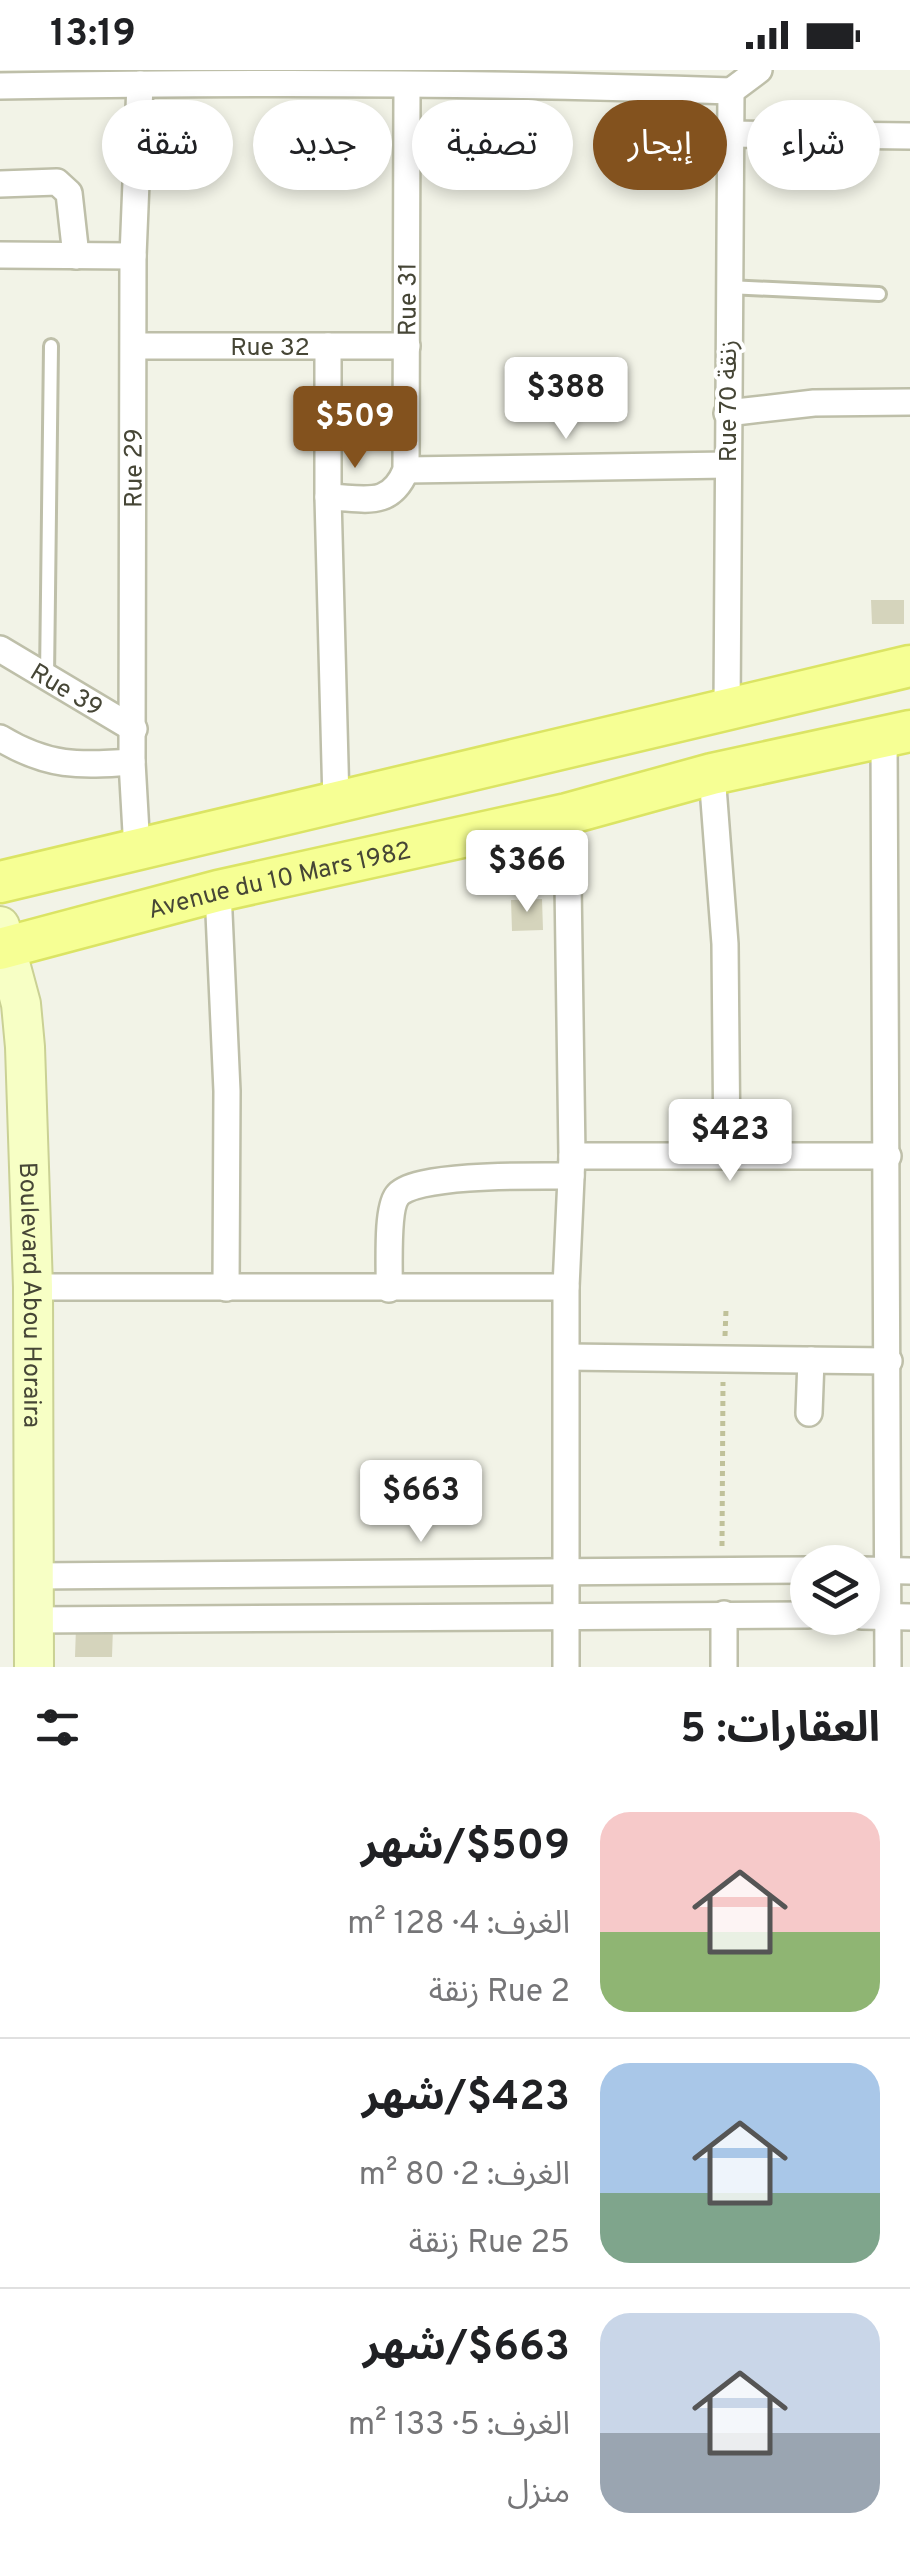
<!DOCTYPE html>
<html lang="ar">
<meta charset="utf-8">
<style>
body{margin:0;font-family:Overpass,"Noto Sans Arabic",sans-serif;background:#f6f6f6;color:#202124;direction:rtl;height:100vh;display:flex;flex-direction:column;font-size:38px;white-space:nowrap}
*{box-sizing:border-box;margin:0}
p{font-size:32px;color:#757577}
.icon{flex:none;width:55px;height:55px;fill:none;stroke:currentColor;stroke-width:2;stroke-linecap:round;stroke-linejoin:round}
.map{position:relative;height:1597px;overflow:hidden;direction:ltr}
.drawer{display:flex;flex-direction:column;background:#fff;flex:1}
.drawer>*{flex:none}
.top-card{position:absolute;left:30px;top:30px;width:850px;height:90px;direction:rtl;display:flex;gap:20px}
.buttons{position:absolute;left:790px;top:1475px;display:grid;gap:20px}
.buttons a{display:grid;place-items:center;width:90px;height:90px;border-radius:50%;background:#fff;box-shadow:0 5px 15px #0003;font-size:50px}
.price{position:absolute;translate:-50% -85px;padding:0 22px;border-radius:10px;background:#fff;color:#222;font-size:32px;line-height:65px;filter:drop-shadow(0 2px 5px #0008)}
.price::after{content:'';position:absolute;left:50%;top:60px;width:30px;height:22px;margin-left:-15px;background:inherit;clip-path:polygon(0 0,100% 0,50% 100%)}
.price.on{background:#83521e;color:#fff}
ul{padding:0;list-style:none}
li{display:flex;align-items:center;gap:30px;height:250px;padding:0 30px}
li+li{border-top:2px solid #e0e0e0}
li span{display:grid;place-items:center;flex:none;width:280px;height:200px;border-radius:30px;color:#555}
li>.icon{margin-inline-start:auto}
span .icon{width:120px;height:120px;fill:#fffc;stroke-width:1}
li b{font-size:42px}
h2{display:flex;justify-content:space-between;align-items:center;height:120px;padding:0 30px;font-size:42px}
.tag{padding:0 35px;border-radius:45px;background:#fff;box-shadow:0 5px 15px #0003;font-size:35px;line-height:90px}
.tag.on{background:#83521e;color:#fff}
.status{display:flex;justify-content:space-between;align-items:center;height:70px;padding:0 50px;background:#fff;direction:ltr}
.status svg{height:28px;fill:currentColor}
.map>svg:first-child{display:block}
</style>
<div class="status"><b>13:19</b><svg viewBox="0 0 49 12"><path d="M0 12V9h3v3zM5 12V6h3v6zM10 12V3h3v9zM15 12V0h3v12zM26 1h20v11H26zM47 4h2v5h-2z"/></svg></div>
<div class="map">
<svg width="910" height="1597" viewBox="0 0 910 1597">
<rect width="100%" height="100%" fill="#f2f3e7"/>
<path fill="#d5d4bc" d="M871 530H904V554H872Z
M542 829 543 860 512 861 511 830Z
M76 1557H113L112 1587H75Z"/>
<g fill="none" stroke-linecap="round" stroke-linejoin="round">
<defs>
<path id="service" d="M728 217 879 224
M47 607 51 276"/>
<g id="minor">
<path d="M0 16C244 12 487 12 731 21"/>
<path d="M731 21 759 0"/>
<path d="M730 64 910 66"/>
<path d="M0 114 57 112 69 123 76 186"/>
<path d="M0 185 133 186"/>
<path id="s1" d="M135 276H407"/>
<path d="M328 276V427L336 732"/>
<path d="M727 343 814 333 910 332"/>
<path d="M406 400 727 395"/>
<path id="s2" d="M328 427C364 428 390 439 406 400L407 15"/>
<path id="s3" d="M0 579 134 659"/>
<path d="M727 641 731 21"/>
<path d="M884 666 888 1597"/>
<path d="M0 668C48 697 79 696 132 692"/>
<path d="M712 704 725 874 727 1086"/>
<path id="s4" d="M137 780 132 692 133 186 140 14"/>
<path d="M218 821 227 1021 226 1218"/>
<path d="M572 1086H888"/>
<path d="M33 1217H566"/>
<path d="M389 1219C390 1199 386 1141 397 1126 413 1103 540 1106 571 1106"/>
<path d="M567 1287 889 1291"/>
<path d="M809 1343 811 1290"/>
<path d="M862 1500 910 1501"/>
<path d="M34 1506 808 1500"/>
<path d="M724 1544V1597"/>
<path d="M862 1546 910 1547"/>
<path d="M34 1550 808 1545"/>
<path d="M566 1597V1217L572 1086 567 744"/>
</g>
<g id="secondary">
<path id="s5" d="M0 856 21 934 25 977 33 1217 34 1597"/>
</g>
<g id="primary">
<path d="M0 812 910 596"/>
<path id="s6" d="M0 879 218 821 567 744 712 704 910 661"/>
</g>
</defs>
<use href="#service" stroke="#bebfa9" stroke-width="18"/>
<use href="#minor" stroke="#bebfa9" stroke-width="30"/>
<use href="#secondary" stroke="#cad194" stroke-width="42"/>
<use href="#primary" stroke="#dbe464" stroke-width="45"/>
<path stroke="#c0c19a" stroke-width="5" stroke-dasharray="5 5" stroke-linecap="butt" d="M725 1266 726 1240
M722 1476 723 1312"/>
<use href="#service" stroke="#fff" stroke-width="12"/>
<use href="#minor" stroke="#fff" stroke-width="25"/>
<use href="#secondary" stroke="#f7ffc5" stroke-width="38"/>
<use href="#primary" stroke="#f6ff94" stroke-width="40"/>
</g>
<g text-anchor="middle" stroke-width="8" stroke-linejoin="round" paint-order="stroke">
<g font-size="25" fill="#464636" stroke="#fff">
<text dy="9" stroke="none"><textPath href="#s2" startOffset="262">Rue 31</textPath></text>
<text dy="9" stroke="none"><textPath href="#s1" startOffset="135">Rue 32</textPath></text>
<text transform="translate(727 331) rotate(-90)" y="9">Rue 70 زنقة</text>
<text dy="9" stroke="none"><textPath href="#s4" startOffset="382">Rue 29</textPath></text>
<text dy="9" stroke="none"><textPath href="#s3" startOffset="78">Rue 39</textPath></text>
<text dy="9" stroke="none"><textPath href="#s6" startOffset="288">Avenue du 10 Mars 1982</textPath></text>
<text dy="9" stroke="none"><textPath href="#s5" startOffset="372">Boulevard Abou Horaira</textPath></text>
</g>
</g>
</svg>
<div class="buttons">
<a><svg class="icon" aria-label="layers" viewBox="0 0 24 24"><path d="M12 4l9 5-9 5-9-5zM3 14l9 5 9-5"/></svg></a>
</div>
<b class="price" style="left:566px;top:372px">$388</b>
<b class="price on" style="left:355px;top:401px">$509</b>
<b class="price" style="left:527px;top:845px">$366</b>
<b class="price" style="left:730px;top:1114px">$423</b>
<b class="price" style="left:421px;top:1475px">$663</b>
<div class="top-card">
<a class="tag">شراء</a>
<a class="tag on">إيجار</a>
<a class="tag">تصفية</a>
<a class="tag">جديد</a>
<a class="tag">شقة</a>
</div>
</div>
<section class="drawer">
<h2>العقارات: 5<svg class="icon" aria-label="filters" viewBox="0 0 24 24"><path d="M4 7h16M4 17h16"/><circle cx="9" cy="7" r="2"/><circle cx="15" cy="17" r="2"/></svg></h2>
<ul>
<li><span style="background:linear-gradient(#f6c9c9 60%,#8fb573 0)"><svg class="icon" aria-label="home" viewBox="0 0 24 24"><path d="M3 11l9-7 9 7M6 9v11h12V9"/></svg></span><div><b>$509/شهر</b><p>الغرف: 4 · 128 m²</p><p>Rue 2 زنقة</p></div></li>
<li><span style="background:linear-gradient(#a9c7e8 65%,#7fa58c 0)"><svg class="icon" aria-label="home" viewBox="0 0 24 24"><path d="M3 11l9-7 9 7M6 9v11h12V9"/></svg></span><div><b>$423/شهر</b><p>الغرف: 2 · 80 m²</p><p>Rue 25 زنقة</p></div></li>
<li><span style="background:linear-gradient(#c9d6e8 60%,#9aa5b1 0)"><svg class="icon" aria-label="home" viewBox="0 0 24 24"><path d="M3 11l9-7 9 7M6 9v11h12V9"/></svg></span><div><b>$663/شهر</b><p>الغرف: 5 · 133 m²</p><p>منزل</p></div></li>
</ul>
</section>
